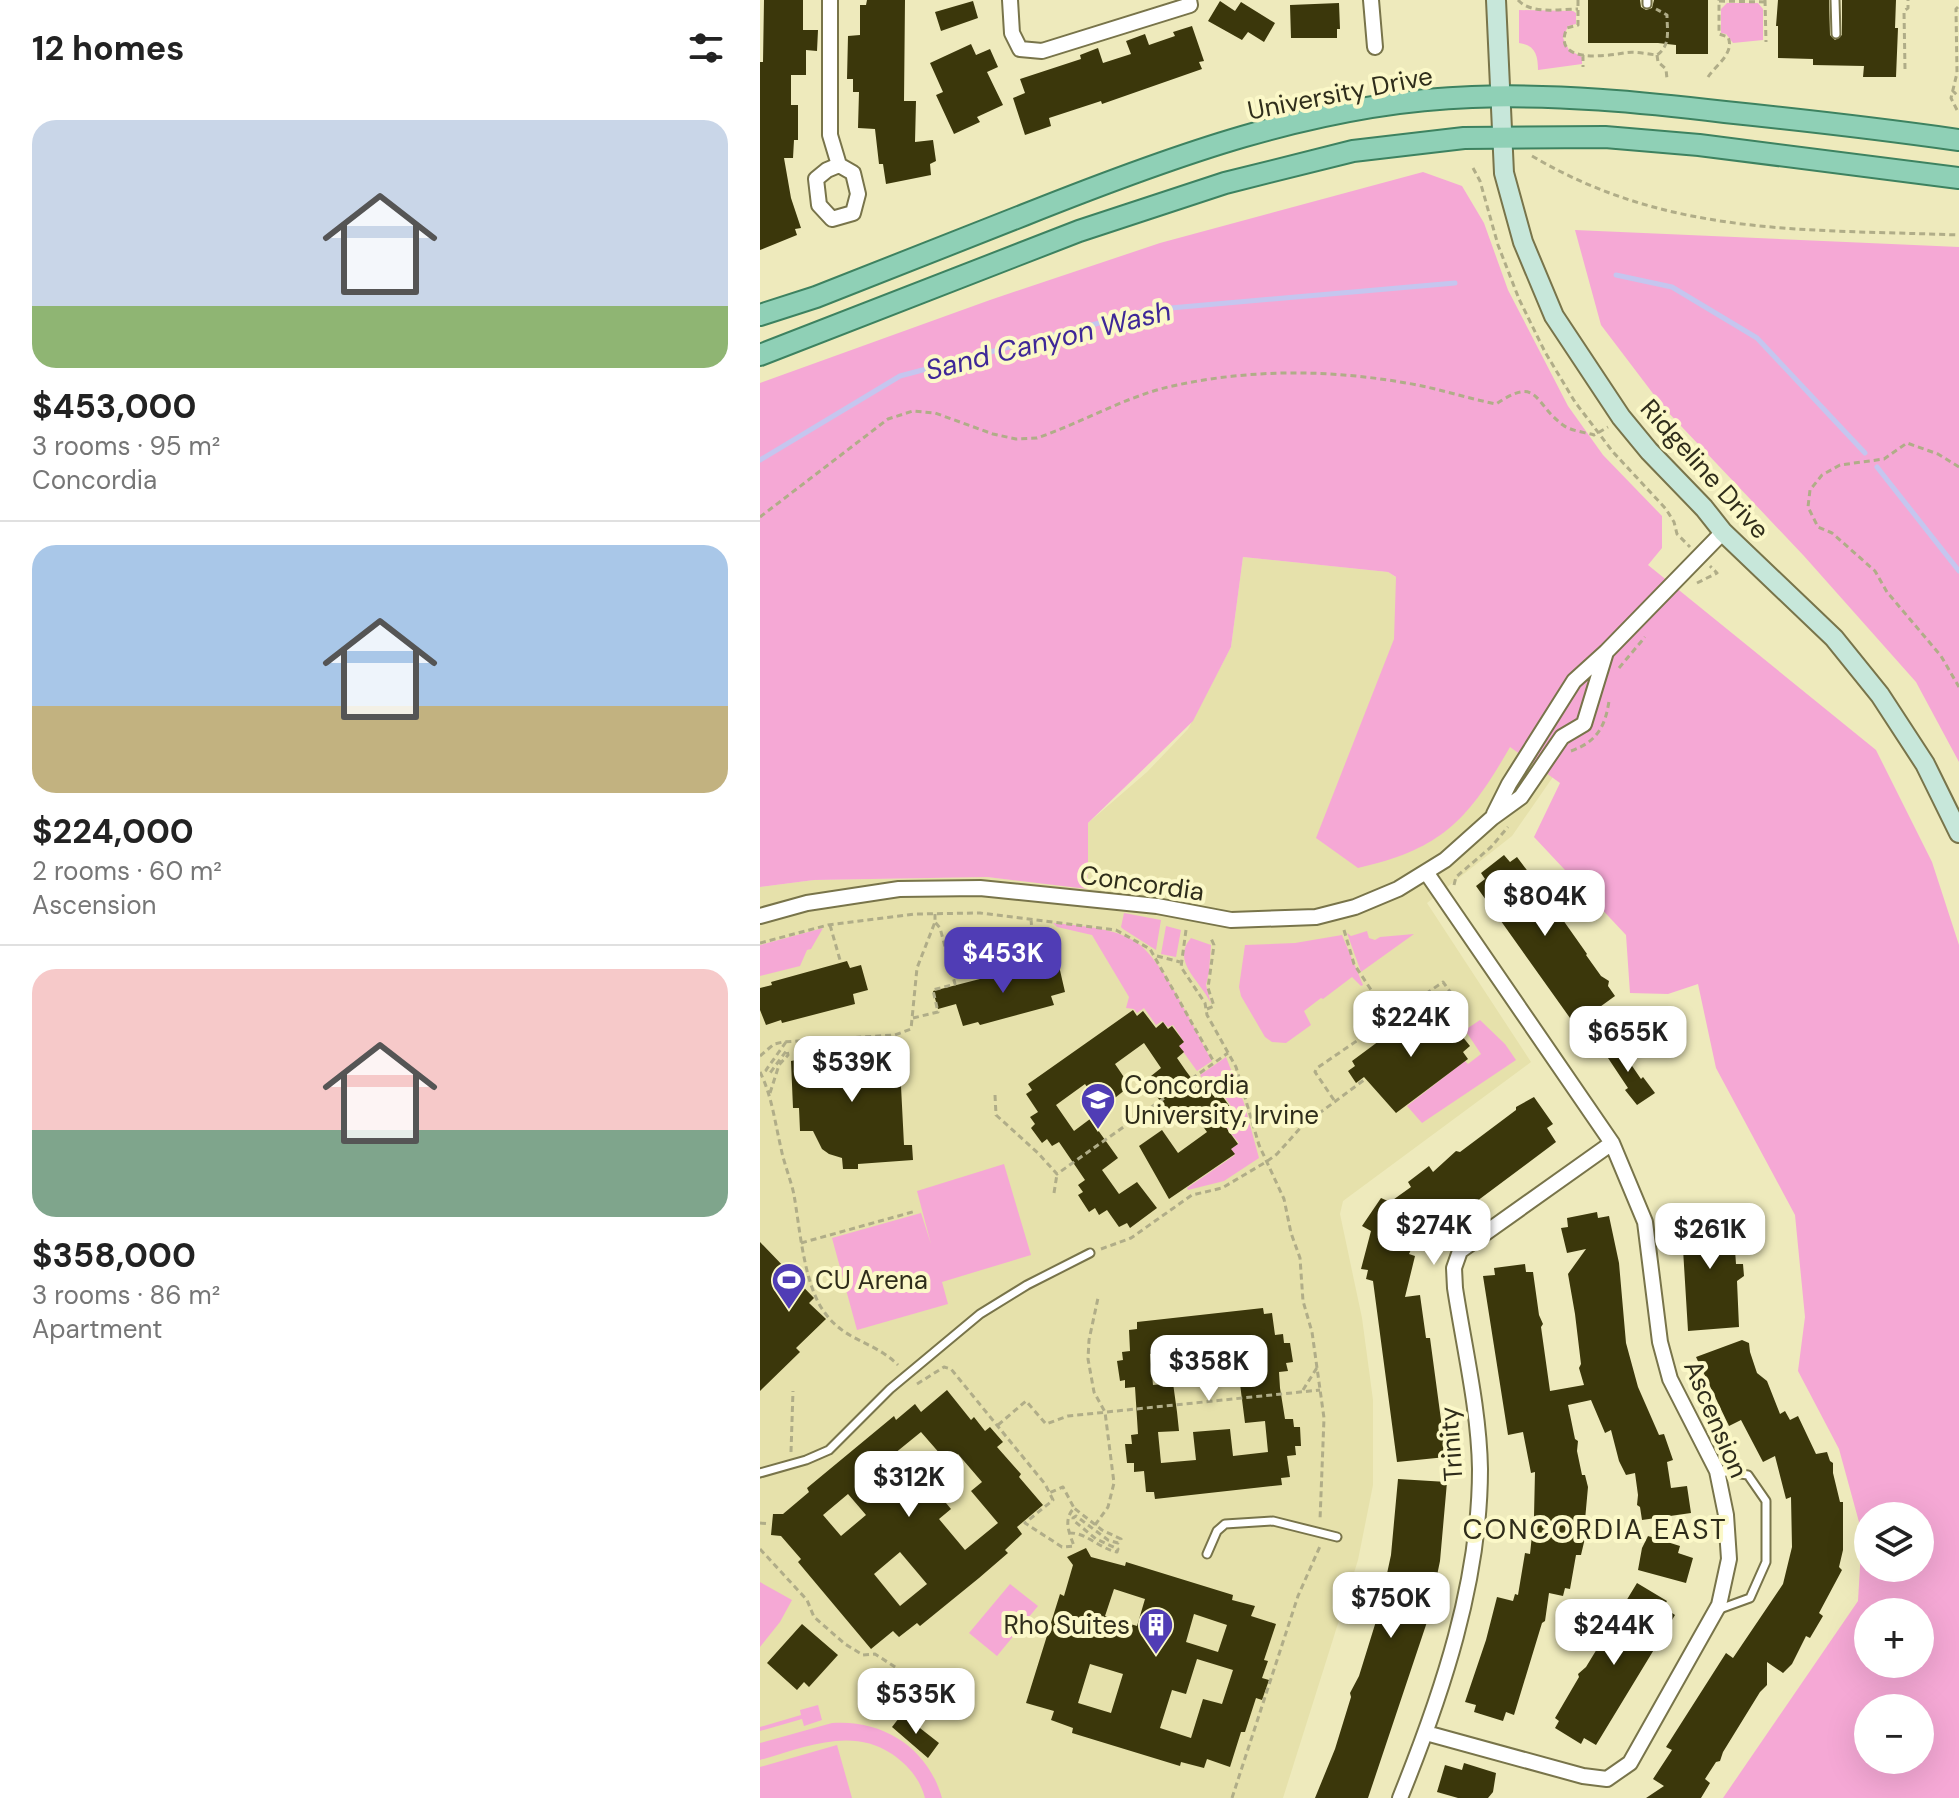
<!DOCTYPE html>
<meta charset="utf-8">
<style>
body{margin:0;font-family:"DM Sans",sans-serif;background:#f2f2f2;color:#222;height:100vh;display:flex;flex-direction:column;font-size:30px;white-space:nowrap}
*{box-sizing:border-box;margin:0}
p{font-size:26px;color:#767676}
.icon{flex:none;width:44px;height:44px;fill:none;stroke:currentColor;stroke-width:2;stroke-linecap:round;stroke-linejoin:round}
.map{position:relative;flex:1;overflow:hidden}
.details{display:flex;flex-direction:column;background:#fff;width:760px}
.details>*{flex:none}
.controls{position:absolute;left:1094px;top:1502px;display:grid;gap:16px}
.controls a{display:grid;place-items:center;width:80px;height:80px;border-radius:50%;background:#fff;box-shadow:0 8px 32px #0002;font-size:40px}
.price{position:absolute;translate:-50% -68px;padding:0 18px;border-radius:16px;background:#fff;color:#222;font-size:26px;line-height:52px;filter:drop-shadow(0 2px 4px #0008)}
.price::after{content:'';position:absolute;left:50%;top:48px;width:24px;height:18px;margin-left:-12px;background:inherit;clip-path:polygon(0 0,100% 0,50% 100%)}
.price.on{background:#503db5;color:#fff}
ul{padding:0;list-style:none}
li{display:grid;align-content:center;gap:16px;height:424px;padding:0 32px}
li+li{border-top:2px solid #e0e0e0}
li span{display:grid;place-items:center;height:248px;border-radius:24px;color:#555}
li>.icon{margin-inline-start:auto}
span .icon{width:144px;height:144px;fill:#fffc;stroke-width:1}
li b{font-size:34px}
h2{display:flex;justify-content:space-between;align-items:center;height:96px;padding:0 32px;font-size:34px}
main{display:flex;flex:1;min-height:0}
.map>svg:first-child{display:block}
</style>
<main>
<section class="details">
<h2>12 homes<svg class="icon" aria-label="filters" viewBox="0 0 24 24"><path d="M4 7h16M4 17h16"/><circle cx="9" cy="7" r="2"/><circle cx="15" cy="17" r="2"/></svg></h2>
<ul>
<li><span style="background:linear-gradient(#c9d6e8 75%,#8fb573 0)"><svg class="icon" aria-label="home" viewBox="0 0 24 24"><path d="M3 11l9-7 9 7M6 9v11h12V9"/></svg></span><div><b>$453,000</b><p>3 rooms · 95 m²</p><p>Concordia</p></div></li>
<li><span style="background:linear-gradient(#a9c7e8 65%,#c2b280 0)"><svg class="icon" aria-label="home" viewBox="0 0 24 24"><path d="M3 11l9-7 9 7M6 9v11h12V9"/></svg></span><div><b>$224,000</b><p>2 rooms · 60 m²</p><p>Ascension</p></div></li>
<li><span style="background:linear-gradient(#f6c9c9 65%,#7fa58c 0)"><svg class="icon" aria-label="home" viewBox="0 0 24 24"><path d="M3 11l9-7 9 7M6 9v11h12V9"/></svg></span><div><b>$358,000</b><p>3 rooms · 86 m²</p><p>Apartment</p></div></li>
</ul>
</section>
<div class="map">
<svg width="1199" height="1798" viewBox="0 0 1199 1798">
<rect width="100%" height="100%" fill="#eeeabc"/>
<path fill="#e6e1ab" d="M483 557 628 572 787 677 795 774 752 836 667 903 771 1062 583 1201 580 1214 602 1318 613 1400V1485L598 1560 523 1798H0V887L54 880 227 877 328 888V823L387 772 428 729 471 647Z"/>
<path fill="#f5a8d5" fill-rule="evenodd" d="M967 3H998L1003 9V40L973 43 966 34 961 33V9Z
M759 10 813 11 816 13V24L808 26 803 38 809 50 822 57V64L778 70C778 55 775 45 759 43Z
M663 172 702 186 724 223 748 290 808 406 843 455 902 516V548L888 565 1116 750 1172 862 1199 945V1798H963L1098 1601 1102 1533 1079 1449 1038 1371 1045 1317 1035 1215 956 1068 938 984 908 994 870 993 866 935 774 837 800 783 750 747C708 820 682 849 598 868L556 838 634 639 636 577 628 572 483 557 471 647 433 721 328 823V889L227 877 54 880 0 887V383L230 300 400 243ZM1108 1516H1160V1568H1108ZM1108 1612H1160V1664H1108ZM1108 1708H1160V1760H1108Z
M815 230 1199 247V762L1156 682 1044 556 904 408 841 325Z
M364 913 401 920 396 950 363 929 361 927Z
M293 923C320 926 349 927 373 940 402 956 434 1030 452 1061L437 1071 419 1046 424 1042 413 1025 408 1027 402 1021 396 1025 384 1008 377 1013 374 1009 366 1008 369 997 332 935 297 927Z
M406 926 421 930 416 957 401 954Z
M63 928 51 949 47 950 40 966 0 976V945Z
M607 931 609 938 615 940 620 937 654 934 601 972 587 933 591 936Z
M582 935 603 985 601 986 592 977 563 999 561 998 544 1011 551 1025 526 1043 512 1042 505 1037 481 996 479 987 485 945 535 943Z
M431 938 451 945 449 972 446 985 451 1004C442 982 410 962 431 938Z
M720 1020 745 1044 756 1060 662 1123 647 1106 705 1061 708 1064 721 1054 705 1030Z
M466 1057 484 1103 499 1158 464 1181 428 1190 427 1188 475 1155 471 1149 479 1143 465 1126 473 1121 467 1114 473 1109 462 1093 455 1096 440 1075Z
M244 1164 271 1255 182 1282 188 1304 97 1330 72 1238 161 1213 171 1244 157 1191Z
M0 1582 32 1600 20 1622 0 1647Z
M250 1584 278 1606 237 1656 209 1633Z
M58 1705 62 1720 44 1726 42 1719 0 1731V1727L41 1715 40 1710Z
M72 1723C123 1719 168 1748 182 1798H165C160 1779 148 1765 132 1754 91 1726 43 1748 0 1760V1743Z
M77 1745 92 1798H0V1767Z"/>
<path fill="#c5c6ef" d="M890 1020 898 1032 873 1050 864 1038Z"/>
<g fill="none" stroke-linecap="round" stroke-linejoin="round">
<path stroke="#c5c6ef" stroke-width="5" d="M856 275 912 287 997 338 1105 453
M0 460 140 376 388 310 695 283
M1117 467 1199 571"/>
</g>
<path fill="#3b370b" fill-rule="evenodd" d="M4 0H43V30H58L57 51 46 50V75H31V105H38V140H34L33 158H24L31 198 41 228 35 229 37 235 0 250V62H3Z
M107 0H145L144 101H156L155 142 173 140 176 161 170 164 171 175 126 184 123 164H119L115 129 98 128 99 92H93V79H87L88 36 100 35V5H106Z
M828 0H880L881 7 886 10 892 8 894 0H948V54H916V45L898 43H828Z
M1018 0H1069L1070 35 1075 40 1082 35V0H1136L1135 28H1138L1136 77H1103L1104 66 1053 65V59L1018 58V26H1016Z
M213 1 218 18 181 31 175 12Z
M460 1 475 11 481 2 515 23 504 42 488 32 482 40 448 21Z
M579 3 580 29H577V38H531L530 5Z
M432 26 444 61 439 62 442 69 342 104 341 101 289 118 291 126 265 135 253 98 265 93 260 79 321 59 320 55 338 48 343 63 371 54 366 41 385 34 389 45 415 36 413 32Z
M211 44 216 55 230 49 238 67 227 72 243 105 217 117 220 122 194 134 176 95 183 92 170 63Z
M744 855 750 862 757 857 784 893 788 894 792 899 791 903 827 954 826 955 841 976 849 981 848 986 855 996 815 1025 716 886 725 879 721 873Z
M87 961 90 968 101 965 108 990 93 994 95 1004 22 1023 21 1020 6 1025 0 1010V988L12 985 11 982Z
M282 963 283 970 299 966 305 992 291 996 294 1005 220 1025 218 1022 203 1026 196 1004 178 1009 173 991Z
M665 1002 687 1031 694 1026 710 1046 703 1052 708 1059 636 1113 604 1077 596 1083 588 1071 595 1066 592 1061 650 1018 648 1015Z
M373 1010 377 1016 383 1011 396 1028 403 1022 408 1029 412 1026 424 1042 419 1046 424 1052 417 1058 426 1071 444 1095 451 1091 455 1098 461 1094 472 1110 467 1114 472 1121 465 1126 478 1144 471 1149 475 1154 409 1199 379 1146 402 1130 418 1153 447 1132 429 1107 412 1119 386 1080 401 1068 384 1043 355 1064 370 1086 342 1108 325 1084 296 1105 314 1131 330 1119 358 1158 342 1170 359 1194 377 1182 397 1208 370 1228 367 1223 359 1227 347 1210 339 1215 335 1208 329 1212 318 1195 323 1192 318 1185 325 1180 299 1142 292 1146 287 1139 282 1143 271 1128 275 1124 270 1117 278 1112 266 1094 272 1090 268 1084Z
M855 1041 881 1079 883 1077 895 1093 877 1105 865 1090 868 1088 842 1049Z
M139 1047 144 1145H152L153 1160 98 1164V1169H83L82 1158 69 1154 62 1149 53 1131H40L39 1108H33L31 1061 36 1060V1053Z
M774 1097 793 1124 787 1128 796 1142 709 1207 705 1201 678 1222 669 1211 649 1254 655 1256 645 1297 660 1295 666 1338H670L686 1457 637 1462 613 1281 606 1279 608 1270 601 1269 611 1231 602 1226 621 1198 630 1202 651 1187 648 1182 669 1166 673 1172 696 1151 700 1152 756 1110V1107Z
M963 1206 965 1216 968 1218 967 1227 972 1250H975L976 1264H983L984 1276 977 1281 979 1327 928 1331 923 1249 917 1223 932 1220 930 1213Z
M837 1212 838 1218 849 1216 859 1263 866 1343 878 1387 899 1435 904 1434 913 1460 907 1462 911 1488 927 1486 931 1513 882 1520 880 1507 877 1505 878 1495 875 1473 866 1475 859 1461 851 1430 845 1433 831 1400 808 1405 815 1439 818 1441 817 1451 822 1475H825L828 1487 825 1520 833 1522 831 1539 825 1538 821 1555H816L810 1589 805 1588 803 1596 789 1593 785 1621 782 1623 754 1715 746 1712 743 1721 714 1712 716 1705 705 1702 726 1640 737 1597 753 1601 755 1594 758 1595 765 1553 770 1554 774 1516 775 1472 771 1473 763 1432 748 1435 723 1276 735 1275 734 1268 765 1264 766 1272H773L779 1315 783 1324 781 1327 790 1391 824 1385 819 1368 821 1364 815 1314 808 1274 826 1249 807 1253 801 1228 808 1227 807 1218Z
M0 1242 54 1298 49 1303 66 1319 36 1348 40 1352 0 1391Z
M503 1308 504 1314 512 1313 515 1335 523 1334 524 1343H530L533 1362 526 1363 528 1371 519 1372 520 1388 525 1419H533L534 1427H540L541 1446H535L536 1455 527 1456 530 1477 521 1478 522 1485 395 1499 394 1492H386L384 1471 374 1472V1463H367L365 1444H372L371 1435 378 1434 375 1387 365 1388V1380L360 1381 357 1361 363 1360 362 1352 370 1351 369 1330 377 1329V1322ZM496 1344 501 1375 479 1376 485 1423 505 1421 508 1452 473 1456 470 1429 433 1432 436 1460 401 1463 398 1432 419 1431 417 1412 413 1383 393 1385 390 1354 425 1351 428 1379 465 1374 461 1346Z
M982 1340 989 1343 990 1352 997 1373 1007 1381 1020 1414 1025 1411 1030 1420 1038 1416 1056 1454 1067 1452 1070 1461 1073 1463V1473L1080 1502H1083V1550L1079 1567 1082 1570 1059 1613 1063 1616 1050 1638 1046 1636 1032 1664 1023 1673 1007 1662V1685L1000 1692 963 1752 960 1761 956 1762 945 1779 950 1783 941 1798H886L904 1786 893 1779 912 1750 906 1747 966 1653 973 1658 1023 1584 1032 1547 1031 1497 1026 1499 1015 1456 1003 1462 981 1420 969 1426 936 1357Z
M187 1390 211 1420 214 1417 225 1431 230 1427 243 1442 237 1447 261 1474 259 1477 283 1505 257 1527 262 1534 245 1550 248 1553 219 1578 160 1626 157 1623 139 1637 133 1631 111 1649 38 1562 41 1559 21 1536 11 1535 13 1514H23L49 1492 47 1488 134 1416 136 1420 155 1404 161 1412ZM161 1432 188 1463 198 1454 222 1482 211 1491 238 1523 205 1550 179 1519 191 1509 159 1471 147 1480 129 1458ZM88 1494 106 1515 81 1536 63 1515ZM140 1552 167 1584 140 1606 114 1574Z
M638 1479 687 1482 680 1561 668 1619 608 1798H555L575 1749 591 1697 590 1693 599 1676 617 1618 615 1615 620 1606 631 1555Z
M888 1536 920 1546 918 1553 933 1558 926 1583 878 1570 882 1548Z
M326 1548 331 1557 365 1566 366 1562 473 1595 472 1600 495 1606 491 1616 516 1624 504 1660 508 1661 502 1678 509 1680 502 1700 496 1698 485 1732H481L470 1767 447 1759 444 1768 421 1762 420 1766 312 1733 313 1728 291 1720 294 1711 266 1703 300 1594 304 1596 313 1565 307 1557ZM354 1589 385 1599 377 1626 345 1616ZM434 1614 467 1625 458 1652 426 1642ZM437 1659 473 1670 462 1704 443 1699 431 1738 400 1728 412 1690 426 1694ZM330 1664 363 1674 351 1713 318 1703Z
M877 1583 907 1601 903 1607 915 1615 836 1745 824 1738 821 1744 795 1728 799 1721 795 1718 819 1677 818 1674 826 1667Z
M42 1624 78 1655 49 1687 44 1682 37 1690 7 1663Z
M142 1714 179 1743 168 1758 132 1727Z
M704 1763 736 1773 733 1792 728 1798H698L677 1792 685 1765 702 1770Z"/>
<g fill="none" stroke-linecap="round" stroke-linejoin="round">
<defs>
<path id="lane" d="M887 0V4
M1075 0 1076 34
M0 1473 46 1460 69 1450 130 1389 220 1314 267 1285 330 1253
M447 1554 457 1531 465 1524 513 1521 577 1537
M957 1610 990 1598 1006 1562V1501L988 1475 957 1471"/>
<path id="street" d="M70 0V135L79 165 93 173 98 194 93 213 72 219 59 205 56 179 67 170 79 165
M250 0 252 33 260 49 282 51 430 5 429 0
M611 0 615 47
M734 814 749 784 814 681 846 652 963 532
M666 872 852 1143 885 1222 900 1342 910 1379 957 1471 966 1515 969 1559 959 1605 870 1763 847 1779 823 1776 666 1733
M0 916 47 903 139 889 220 888 397 906 471 920 556 917 595 907 638 889 685 860 732 818 761 797 802 737 824 724 846 652
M640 1798C682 1694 720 1582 720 1469 719 1409 704 1347 695 1288L694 1268 700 1251 852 1143"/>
<path id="secondary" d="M736 0 744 173 763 242 794 316 861 417 889 451 944 508 963 532 1074 638 1120 695 1165 764 1199 833"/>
<path id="primary" d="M0 315 56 297C126 270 195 242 264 215 407 158 557 102 712 97 797 94 881 102 965 112 1043 120 1121 129 1199 140
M0 355 319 231 465 183 593 151 704 138 845 137 939 145 1199 178"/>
</defs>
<use href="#lane" stroke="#78744a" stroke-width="11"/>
<use href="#street" stroke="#78744a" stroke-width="18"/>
<use href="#secondary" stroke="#78744a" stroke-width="22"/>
<use href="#primary" stroke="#3d8260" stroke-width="24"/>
<path stroke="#b0ad88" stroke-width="3" stroke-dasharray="6 4" stroke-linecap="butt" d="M758 0C772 15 799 9 818 9
M818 0V25L807 28C791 64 847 56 864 53 875 51 886 54 897 55 911 45 907 31 907 15L896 9
M1005 0 1006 42
M959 1 1005 2
M823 55V67
M897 55 898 62 906 69 907 79
M1145 69 1144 11 1148 8V0
M948 77C956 65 975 53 968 37L959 34V0
M1192 90 1199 97
M1197 110 1191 98 1197 73 1196 9 1199 6
M772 156C909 237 1046 229 1199 235
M713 168 720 181 738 245 759 299 785 352 815 402 853 452 906 509 914 522 917 534 930 547
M1199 467 1178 454 1147 443 1124 459 1080 465 1062 475 1050 490 1048 507 1058 527 1072 533 1115 571 1127 592 1181 656 1199 687
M0 517 128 419 153 411 175 413 233 434 256 439 277 438C321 423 363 398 408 387 486 369 568 369 646 383 677 388 706 398 736 404 779 375 773 403 803 425 811 431 824 432 834 435L848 427
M937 583 957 573 950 566
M859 668 885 637
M811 751C836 742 845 728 849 701
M694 885 696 877 731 847 748 827
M271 919 273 943 278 961
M70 925 80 960
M426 930 421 967 445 1003 447 1015 476 1067 499 1145 524 1199 531 1233 540 1258 543 1301 552 1332 564 1418 560 1520
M584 930 594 964 629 1017
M0 943 68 925 155 914 220 913 356 930 390 949 454 1062
M397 956 420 962
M447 1009 454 1006 448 988 454 945 450 936
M153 1018 178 1012 173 990 195 984 180 928 175 922
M0 1056 14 1044 23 1042 135 1035 151 1029 157 968 175 922V914
M0 1072C12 1096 15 1123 21 1148 24 1164 31 1180 34 1195 40 1229 44 1286 65 1313 86 1342 114 1341 138 1365
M10 1093 19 1065 28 1055 27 1050 10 1073 6 1070 26 1042
M235 1095 236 1115 278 1153 297 1174 468 1053
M574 1100 555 1072 557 1068 683 982 705 1012 687 1027
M294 1193 297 1174
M41 1243 156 1211
M341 1249 371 1238 432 1195 462 1188 506 1162 517 1154 542 1126 604 1080
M157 1384 184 1367 191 1369 285 1484 293 1500 265 1523 302 1547 314 1546C309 1532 303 1520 314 1508L303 1487 289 1493
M543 1390 558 1366
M238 1425 266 1401 286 1424 308 1416 560 1390
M31 1452 33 1391
M0 1523 10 1524
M335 1525 348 1507 354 1483 345 1412 334 1392 328 1359 329 1340 338 1298
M309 1533C326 1532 340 1549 357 1552L358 1549 336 1539 313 1520V1518L316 1516 348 1540 358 1543 361 1539 342 1530 314 1508
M0 1549 47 1600 54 1617 85 1644 103 1655 115 1654 152 1678
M472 1798 538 1596 561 1544"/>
<use href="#lane" stroke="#fff" stroke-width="7"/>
<use href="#street" stroke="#fff" stroke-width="14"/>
<use href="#secondary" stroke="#c7e7da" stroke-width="18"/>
<use href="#primary" stroke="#8fd0b6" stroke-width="20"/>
</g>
<defs>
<symbol id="university-pin" viewBox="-11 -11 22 30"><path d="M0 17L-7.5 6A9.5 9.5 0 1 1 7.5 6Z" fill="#503db5" stroke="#fbf8c8"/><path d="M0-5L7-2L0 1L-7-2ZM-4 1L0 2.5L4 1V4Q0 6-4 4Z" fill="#fff"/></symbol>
<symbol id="stadium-pin" viewBox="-11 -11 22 30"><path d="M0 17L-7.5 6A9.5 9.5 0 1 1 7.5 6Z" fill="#503db5" stroke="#fbf8c8"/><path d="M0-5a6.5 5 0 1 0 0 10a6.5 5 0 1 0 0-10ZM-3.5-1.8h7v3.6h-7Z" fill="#fff"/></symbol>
<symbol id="building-pin" viewBox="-11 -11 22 30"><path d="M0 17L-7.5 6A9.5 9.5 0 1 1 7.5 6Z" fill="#503db5" stroke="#fbf8c8"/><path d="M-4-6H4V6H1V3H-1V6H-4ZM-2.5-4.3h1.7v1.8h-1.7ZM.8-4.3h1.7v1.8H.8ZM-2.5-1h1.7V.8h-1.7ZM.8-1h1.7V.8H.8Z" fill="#fff"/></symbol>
</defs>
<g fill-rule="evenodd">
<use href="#university-pin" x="318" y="1080" width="40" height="54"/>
<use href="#stadium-pin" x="9" y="1260" width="40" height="54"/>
<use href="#building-pin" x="376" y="1605" width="40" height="54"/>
</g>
<g text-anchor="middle" stroke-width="8" stroke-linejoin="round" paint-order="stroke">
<g font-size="26" fill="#2f2d1b" stroke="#fbf8c8">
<text transform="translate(580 93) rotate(-11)" y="9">University Drive</text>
<text transform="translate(945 469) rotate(48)" y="9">Ridgeline Drive</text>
<text transform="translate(382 883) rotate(8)" y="9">Concordia</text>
<text transform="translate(956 1419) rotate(67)" y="9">Ascension</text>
<text transform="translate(691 1444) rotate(-94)" y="9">Trinity</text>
</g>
<g font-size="26" fill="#2f2d1b" stroke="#fbf8c8" text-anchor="start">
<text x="364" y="1094">Concordia<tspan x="364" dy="30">University, Irvine</tspan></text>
<text x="55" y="1289">CU Arena</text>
<text x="370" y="1634" text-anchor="end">Rho Suites</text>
</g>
<g font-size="28" font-style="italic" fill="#3e2798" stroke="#fbf8c8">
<text transform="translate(288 340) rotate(-14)" y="10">Sand Canyon Wash</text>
</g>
<g font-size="28" letter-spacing="2" fill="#2f2d1b" stroke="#fbf8c8">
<text x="835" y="1539">CONCORDIA EAST</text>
</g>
</g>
</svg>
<div class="controls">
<a><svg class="icon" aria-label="layers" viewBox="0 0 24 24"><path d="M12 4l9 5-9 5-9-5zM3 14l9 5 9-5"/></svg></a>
<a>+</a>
<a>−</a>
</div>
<b class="price" style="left:785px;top:938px">$804K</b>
<b class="price on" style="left:243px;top:995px">$453K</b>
<b class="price" style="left:651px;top:1059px">$224K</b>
<b class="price" style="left:868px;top:1074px">$655K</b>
<b class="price" style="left:92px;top:1104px">$539K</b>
<b class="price" style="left:674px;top:1267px">$274K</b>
<b class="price" style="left:950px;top:1271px">$261K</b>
<b class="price" style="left:449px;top:1403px">$358K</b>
<b class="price" style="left:149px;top:1519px">$312K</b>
<b class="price" style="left:631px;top:1640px">$750K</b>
<b class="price" style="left:854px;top:1667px">$244K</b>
<b class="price" style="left:156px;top:1736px">$535K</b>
</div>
</main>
